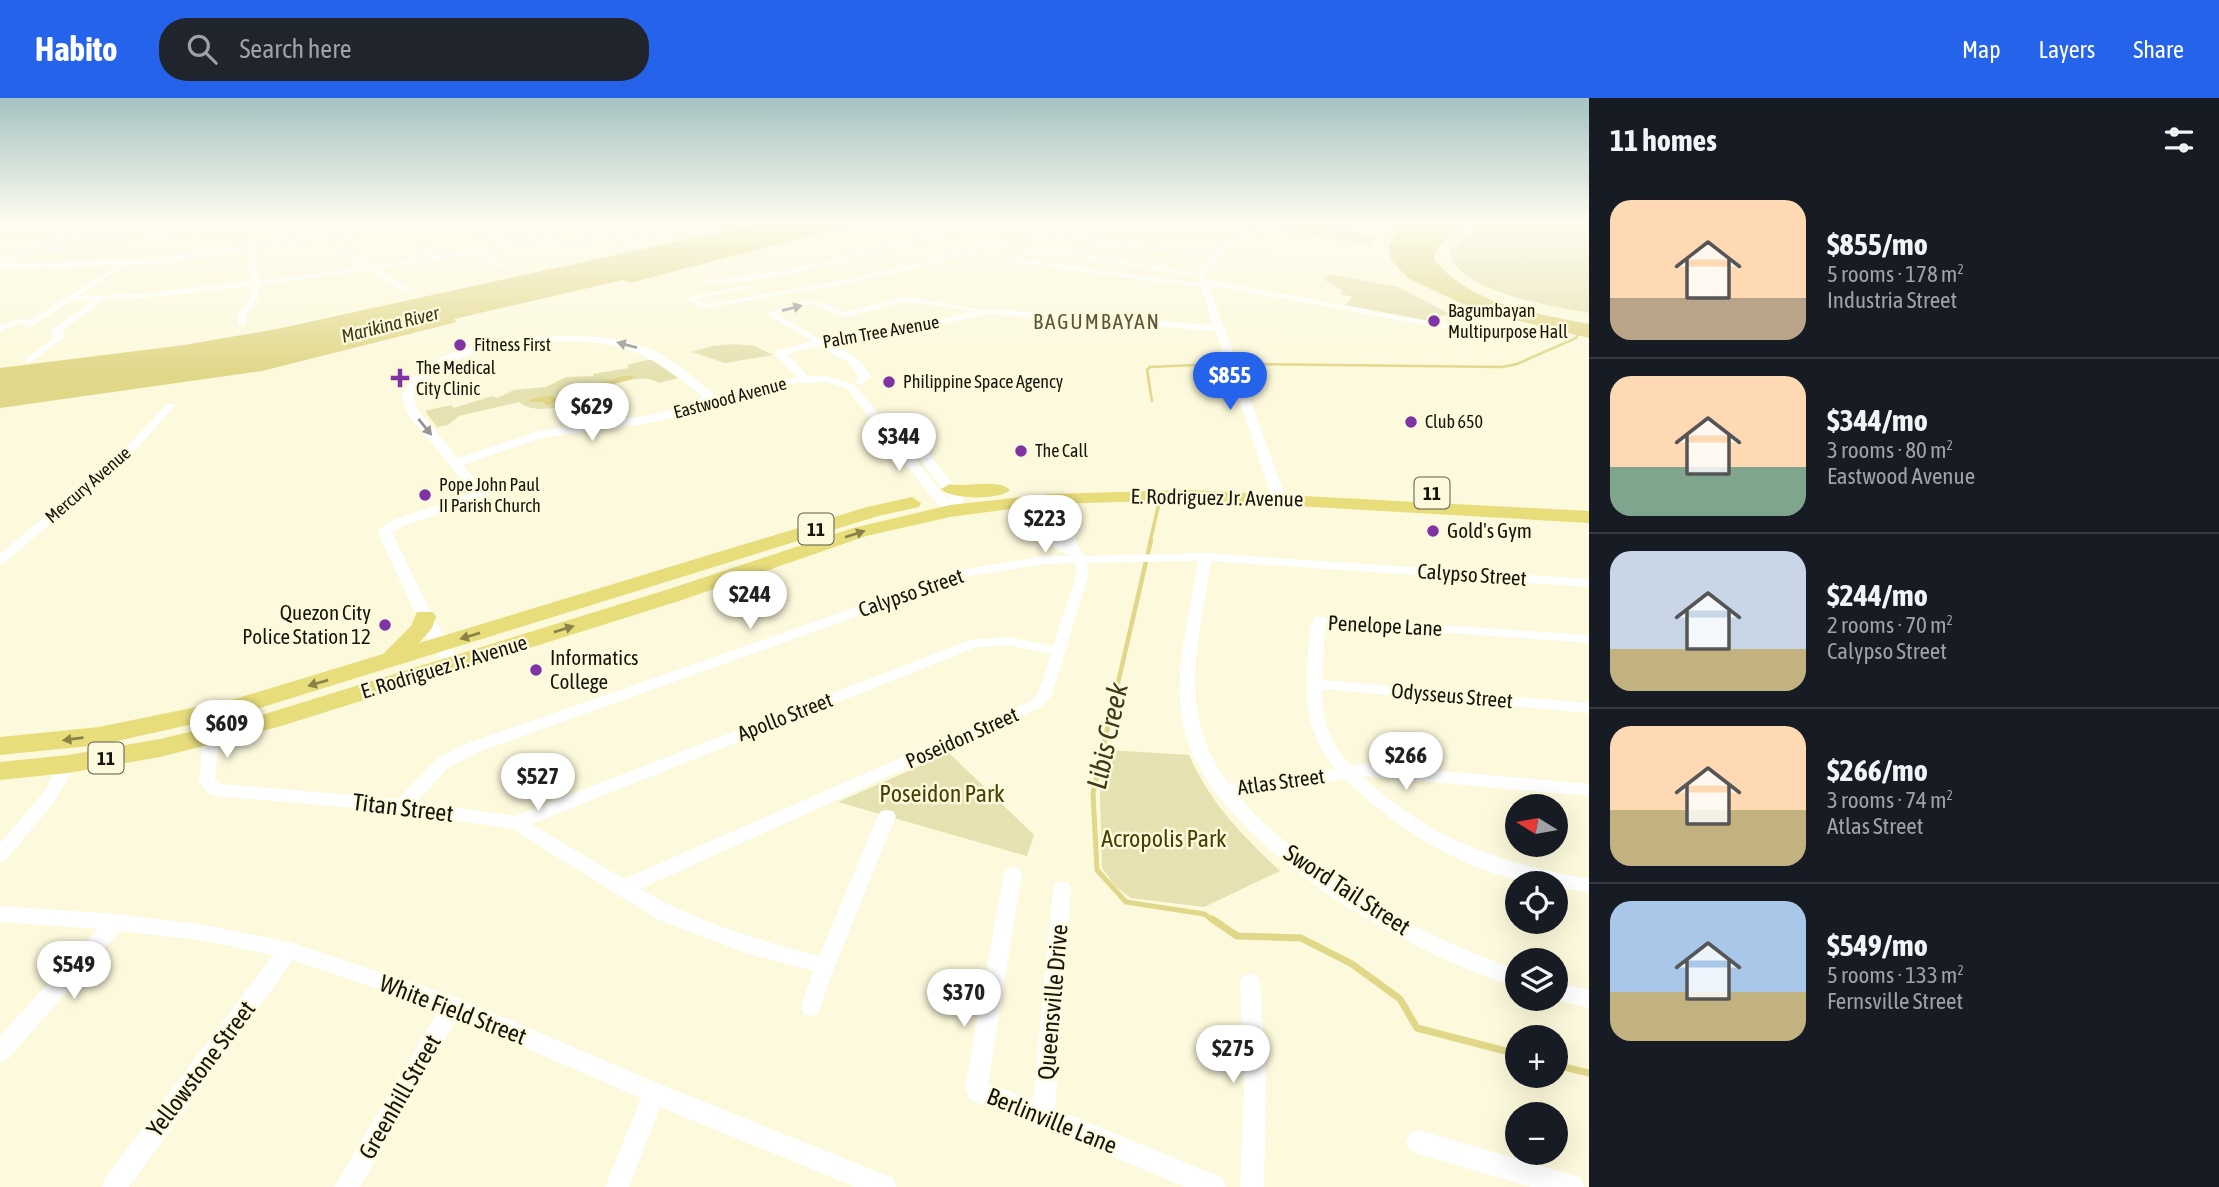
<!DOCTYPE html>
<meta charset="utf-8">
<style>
body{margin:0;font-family:"Asap Condensed",sans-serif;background:#20242c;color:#f1f3f6;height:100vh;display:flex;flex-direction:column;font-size:26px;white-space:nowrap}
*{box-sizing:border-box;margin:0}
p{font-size:23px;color:#9ea1a6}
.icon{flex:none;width:38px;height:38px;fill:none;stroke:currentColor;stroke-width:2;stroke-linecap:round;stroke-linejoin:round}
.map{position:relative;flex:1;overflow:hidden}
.drawer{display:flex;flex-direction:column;background:#171b24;width:630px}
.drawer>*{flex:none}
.needle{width:46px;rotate:281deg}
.buttons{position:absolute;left:1505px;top:696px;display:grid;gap:14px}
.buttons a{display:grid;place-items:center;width:63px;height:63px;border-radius:50%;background:#171b24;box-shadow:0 7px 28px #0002;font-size:35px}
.price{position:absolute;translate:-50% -60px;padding:0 16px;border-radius:24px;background:#fff;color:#222;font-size:23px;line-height:46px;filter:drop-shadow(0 2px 4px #0008)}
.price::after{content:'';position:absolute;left:50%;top:42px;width:21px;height:16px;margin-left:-10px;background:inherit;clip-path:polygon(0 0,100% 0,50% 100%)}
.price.active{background:#2563eb;color:#fff}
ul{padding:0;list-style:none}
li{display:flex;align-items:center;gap:21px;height:175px;padding:0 21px}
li+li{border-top:2px solid #363941}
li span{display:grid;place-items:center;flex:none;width:196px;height:140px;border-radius:21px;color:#555}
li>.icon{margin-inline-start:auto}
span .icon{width:84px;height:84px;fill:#fffc;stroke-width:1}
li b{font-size:30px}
h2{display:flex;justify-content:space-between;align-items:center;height:84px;padding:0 21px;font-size:30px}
header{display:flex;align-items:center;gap:42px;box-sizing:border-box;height:98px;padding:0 35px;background:#2563eb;color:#fff}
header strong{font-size:33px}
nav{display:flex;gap:38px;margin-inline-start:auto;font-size:24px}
.search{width:490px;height:63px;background:#20242c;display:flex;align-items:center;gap:18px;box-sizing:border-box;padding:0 24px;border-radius:28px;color:#9ea1a6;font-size:26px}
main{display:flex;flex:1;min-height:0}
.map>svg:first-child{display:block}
</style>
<header>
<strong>Habito</strong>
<div class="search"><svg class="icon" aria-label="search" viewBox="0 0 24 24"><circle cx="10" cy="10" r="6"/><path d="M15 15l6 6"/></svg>Search here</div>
<nav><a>Map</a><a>Layers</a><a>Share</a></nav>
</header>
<main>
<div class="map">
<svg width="1589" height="1089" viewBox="0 0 1589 1089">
<rect width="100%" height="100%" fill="#fcf9dc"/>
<path fill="#e6e1b1" d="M1496 123H1589V215C1556 209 1453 194 1450 152L1481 127Z
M1295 124 1375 139 1369 147 1281 132Z
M1329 176 1398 189 1450 216 1425 222 1345 207 1353 199 1340 196 1343 193 1323 181Z
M735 246 755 248 773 257 725 265 692 254 712 248Z
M647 262H652L678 280 659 285C644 276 628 283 611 287L613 290 609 291 606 297C582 302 539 321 519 304L459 318 448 327 437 329 425 313 451 307 454 310 492 298 497 300 514 292 546 289 566 279 593 278V276L629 270 627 267Z
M1108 652 1189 657C1209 704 1243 738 1280 773L1204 809 1131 800 1116 789 1102 770 1100 696Z
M949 655 1034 737 1027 758 838 704Z"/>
<path fill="#e1d788" d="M771 123H865L630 185 623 182 454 221 457 224 262 273 0 310V270L184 247 277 231Z
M1410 123H1469C1453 130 1438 145 1434 161 1468 206 1537 216 1589 226V240L1491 216 1458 204 1408 180 1391 162 1389 147 1399 128Z
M622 278H633L632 281 604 288 593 298 559 301 548 308 543 304H529L531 301 545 298 561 299 565 296 563 293C583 287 602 286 622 278Z"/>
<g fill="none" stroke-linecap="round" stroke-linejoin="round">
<path stroke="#e1d788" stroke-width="2.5" d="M1240 266 1502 269 1517 266 1576 240 1580 233
M1152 303 1147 272 1150 269 1218 266"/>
<path stroke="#e1d788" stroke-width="3.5" d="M1150 444 1159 405"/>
<path stroke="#e1d788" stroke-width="4.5" d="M1112 611 1151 442"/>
<path stroke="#e1d788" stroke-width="5" d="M1112 610 1093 695 1097 772 1126 804 1204 816 1214 823"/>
<path stroke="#e1d788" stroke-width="7" d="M1212 821 1237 838 1301 840 1352 866 1400 901 1417 930 1517 956
M1556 967 1589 975"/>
<path fill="#fff" fill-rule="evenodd" d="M88 123H95L76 135H130L133 137 130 139H69L45 149 120 148 123 150 120 152 44 153 41 151 0 168V164L66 136Z
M159 123H165L168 135 277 123H298L141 140V138L162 135Z
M483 123H491L530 139 588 123H598L537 141 562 146 625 133 627 130 666 139 663 141 633 135 617 138 640 145 638 148 610 140 562 150 529 143 481 155 508 169 506 172 474 156 378 171 408 190V194H405L370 172 259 187V199L245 218 246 226 242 228 238 226 237 218 251 199 252 188 141 200 104 202 60 234 65 235V239L29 265 26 264V260L55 239 50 236 54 230 94 202 71 203 31 229H25V226H16L0 233V228L15 222 32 221 124 164 126 167 78 198 141 196 252 183 247 151 250 149 253 151 259 183 365 168 348 156 331 139 333 136 352 154 373 167 431 159 415 143 417 140 437 158 493 149 523 141 509 135 476 140V138L503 132Z
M638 123H648L690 136 685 137Z
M962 129 1027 132 1215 157 1212 159 1027 136 962 133 784 177 741 184 706 185 702 183 784 173Z
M987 145 1081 156 1205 177 1201 179 1081 160 987 149 940 164 850 185 706 210 684 200 749 187 753 189 696 201 707 206 850 181 936 161Z
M997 158 1204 186 1208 188 1204 190 995 161Z
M1203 181 1453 228 1457 230 1453 232 1200 185Z
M907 199 988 213 984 215 907 203 844 219 813 206 777 216 822 243 823 245 819 247 766 215 814 202 845 214Z
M168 305 176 307 129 359 4 465 0 466V456L121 355Z
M1049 398 1055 401 1054 404 1070 428 1081 454 1085 458 1205 455 1589 481V489L1211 463C1199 545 1175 614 1229 686L1335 671C1297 624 1307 582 1310 527L1316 519 1589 537V545L1325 526 1322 582 1589 605V615L1322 591C1322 623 1330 645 1352 668L1365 666 1589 686V698L1362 678C1432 743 1497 764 1589 781V795L1556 789V786C1482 786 1396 732 1345 681L1237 697C1304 774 1421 840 1517 871V889C1412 858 1211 745 1184 631 1171 577 1190 517 1198 463L1087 465 1088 479 1052 597 1041 609 640 791C696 824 756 841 819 858L878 718 881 713 887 712 893 713 896 718 835 868 818 916 811 918 804 916 801 909 813 873 742 854 657 821 512 731 402 714 215 698 209 696 199 684 203 637 205 633H217L219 637 215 682 220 686 398 701 438 660 466 646 962 472 1045 458H1071L1054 450 1033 411 1023 403 1029 400 1042 407 1065 446 1058 428 1042 404 1045 399ZM1075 465 1076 479 1053 548 1008 539 970 542 515 718 416 704 450 668 478 654 969 478 1045 466ZM1008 547 1051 556 1038 595 1031 603 624 781 531 726 977 549Z
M68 660 74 662 76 666 55 703 6 762 0 764V745L43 695 62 662Z
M1013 769 1020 771 1022 776 988 986 1033 1002 1053 790 1055 785 1062 783 1069 785 1071 790 1055 1011 1223 1080 1226 1089H1185L1041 1028 970 1002 965 989 1004 776 1006 771Z
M0 808 116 816 199 826 289 844 460 901 662 987 893 1080 896 1089H855L660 1009 629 1089H605L641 1000 457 920 360 1089H334L439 912 293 862 129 1089H102L105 1080 273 857 199 842 120 833 8 961 0 964V938L98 831 0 824Z
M1250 875 1257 878 1260 884 1266 988 1264 1089H1240L1244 988 1240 884 1243 878Z
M1556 884 1589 892V910L1554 901H1556Z
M1418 1032 1572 1077 1581 1080 1584 1089H1531L1418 1056 1410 1052 1406 1044 1410 1036Z"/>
<path fill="#fff" fill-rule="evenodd" d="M414 123H434L150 167 0 171V165L150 161Z
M1261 123H1271L1224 153 1205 177 1286 400 1284 403H1274L1272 400 1216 233 986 216 906 235 829 245C847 253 862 261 871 279L861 287 855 284 859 279 848 264 822 250 818 248 787 256 808 278H828L855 287 949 403 948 398 914 354 915 351H925L962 397 965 411 963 414 945 416 847 291 827 284 795 285 725 308 644 326 541 340 463 367 488 397 486 400 403 428 392 434 433 519 462 567 453 573 447 571 417 519 377 433 393 422 472 395 407 315 401 297C406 290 411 281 417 275 460 235 582 230 636 246 665 254 689 276 713 295L715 297 709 304 798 279 775 257V253L842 236 906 229 983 211 1213 227 1197 177 1218 149ZM579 243C638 248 657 262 702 298L695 307 644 318 539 333 458 360 417 311 413 297C450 246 521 244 579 243Z"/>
<path fill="#e8dd7b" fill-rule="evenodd" d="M950 386C967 390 998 380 1010 392 1001 402 951 402 941 391Z
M1191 392 1589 413V425L1191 402 1049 406 950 419 866 438 682 502 278 629 160 659 68 675 0 682V664L68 657 160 641 265 616 666 492 853 430 950 407 1049 396Z
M912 399 921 405 919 409 878 418 247 614 99 647 0 657V639L99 629 235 601 383 556 411 528 417 514H433L436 519 432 530 419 545 867 409Z"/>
</g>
<defs><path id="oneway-solid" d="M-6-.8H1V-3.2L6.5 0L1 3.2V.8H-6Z" transform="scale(1.75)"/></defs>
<g fill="#979691">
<use href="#oneway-solid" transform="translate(792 210) rotate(-14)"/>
<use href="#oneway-solid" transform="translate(627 247) rotate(-165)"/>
<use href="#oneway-solid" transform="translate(425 329) rotate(51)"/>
</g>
<g fill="#8a8349">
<use href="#oneway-solid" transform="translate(855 436) rotate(-18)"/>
<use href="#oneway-solid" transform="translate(564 531) rotate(-17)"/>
<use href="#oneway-solid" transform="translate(470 538) rotate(163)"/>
<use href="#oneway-solid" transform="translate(318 585) rotate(164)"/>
<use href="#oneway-solid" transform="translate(73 641) rotate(173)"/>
</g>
<linearGradient id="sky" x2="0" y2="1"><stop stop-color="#a5c2c2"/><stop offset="0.45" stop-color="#fefcef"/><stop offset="1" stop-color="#fefcef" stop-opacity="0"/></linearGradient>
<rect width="1589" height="276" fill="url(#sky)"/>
<g fill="#7f33a5" stroke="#fcf9dc" stroke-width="2.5">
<circle cx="1434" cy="223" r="7"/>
<circle cx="460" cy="247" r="7"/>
<path d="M396.5 269.5h7v7h7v7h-7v7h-7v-7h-7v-7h7z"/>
<circle cx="889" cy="284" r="7"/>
<circle cx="1411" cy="324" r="7"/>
<circle cx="1021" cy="353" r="7"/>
<circle cx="425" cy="397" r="7"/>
<circle cx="1433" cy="433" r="7"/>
<circle cx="385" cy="527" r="7"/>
<circle cx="536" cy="572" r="7"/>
</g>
<g text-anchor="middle" stroke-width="5" stroke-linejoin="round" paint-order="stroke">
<g font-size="18" fill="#17150b" stroke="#fcf9dc" text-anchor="start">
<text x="1448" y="219">Bagumbayan<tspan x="1448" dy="21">Multipurpose Hall</tspan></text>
<text x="474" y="253">Fitness First</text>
<text x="416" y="276">The Medical<tspan x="416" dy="21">City Clinic</tspan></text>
<text x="903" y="290">Philippine Space Agency</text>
<text x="1425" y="330">Club 650</text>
<text x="1035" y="359">The Call</text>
<text x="439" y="393">Pope John Paul<tspan x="439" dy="21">II Parish Church</tspan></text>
</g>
<g font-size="18" fill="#17150b" stroke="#fcf9dc">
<text transform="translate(881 234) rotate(-10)" y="6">Palm Tree Avenue</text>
<text transform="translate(730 300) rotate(-15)" y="6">Eastwood Avenue</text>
<text transform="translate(88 387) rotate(-41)" y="6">Mercury Avenue</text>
</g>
<g font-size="19" font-style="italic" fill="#3e3917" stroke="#fcf9dc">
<text transform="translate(390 226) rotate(-14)" y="7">Marikina River</text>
</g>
<g fill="#fcf9dc" stroke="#5c594a" stroke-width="2">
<rect x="1414.5" y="379.5" width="35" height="31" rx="5"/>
<rect x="798.5" y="415.5" width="35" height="31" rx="5"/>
<rect x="88.5" y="644.5" width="35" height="31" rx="5"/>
</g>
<g font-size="19" font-weight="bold" fill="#17150b">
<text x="1432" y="402">11</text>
<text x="816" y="438">11</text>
<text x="106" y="667">11</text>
</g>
<g font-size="21" letter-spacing="2" fill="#59563d" stroke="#fcf9dc">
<text x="1097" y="231">BAGUMBAYAN</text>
</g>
<g font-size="21" fill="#17150b" stroke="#fcf9dc">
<text transform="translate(1217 400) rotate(1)" y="7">E. Rodriguez Jr. Avenue</text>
<text transform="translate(1472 477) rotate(4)" y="7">Calypso Street</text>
<text transform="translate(911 495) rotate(-19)" y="7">Calypso Street</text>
<text transform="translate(1385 528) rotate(3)" y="7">Penelope Lane</text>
<text transform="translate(444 569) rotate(-17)" y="7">E. Rodriguez Jr. Avenue</text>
<text transform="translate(1452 598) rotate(5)" y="7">Odysseus Street</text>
<text transform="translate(785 619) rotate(-21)" y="7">Apollo Street</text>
<text transform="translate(962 640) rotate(-24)" y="7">Poseidon Street</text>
<text transform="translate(1281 684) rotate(-8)" y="7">Atlas Street</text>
</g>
<g font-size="21" fill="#17150b" stroke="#fcf9dc" text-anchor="start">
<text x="1447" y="440">Gold's Gym</text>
<text x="371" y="522" text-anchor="end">Quezon City<tspan x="371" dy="24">Police Station 12</tspan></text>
<text x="550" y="567">Informatics<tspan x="550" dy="24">College</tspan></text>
</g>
<g font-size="24" fill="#484000" stroke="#fcf9dc">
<text x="942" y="704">Poseidon Park</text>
<text x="1164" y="749">Acropolis Park</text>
</g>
<g font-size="24" fill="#17150b" stroke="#fcf9dc">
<text transform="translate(403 710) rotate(7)" y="8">Titan Street</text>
<text transform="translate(1347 792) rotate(33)" y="8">Sword Tail Street</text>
<text transform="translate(1053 904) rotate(-85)" y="8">Queensville Drive</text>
<text transform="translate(453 912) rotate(21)" y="8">White Field Street</text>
<text transform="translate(201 971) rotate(-53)" y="8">Yellowstone Street</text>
<text transform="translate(400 999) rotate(-60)" y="8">Greenhill Street</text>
<text transform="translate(1052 1023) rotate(22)" y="8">Berlinville Lane</text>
</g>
<g font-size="28" font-style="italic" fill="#3e3917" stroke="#fcf9dc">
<text transform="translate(1107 638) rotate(-78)" y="10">Libis Creek</text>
</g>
</g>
</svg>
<div class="buttons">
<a><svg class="needle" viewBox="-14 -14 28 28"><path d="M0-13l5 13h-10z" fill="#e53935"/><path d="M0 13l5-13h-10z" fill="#9ea1a6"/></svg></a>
<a><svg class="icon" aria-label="locate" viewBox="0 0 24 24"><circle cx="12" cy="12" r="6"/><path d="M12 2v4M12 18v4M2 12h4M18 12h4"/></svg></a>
<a><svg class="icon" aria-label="layers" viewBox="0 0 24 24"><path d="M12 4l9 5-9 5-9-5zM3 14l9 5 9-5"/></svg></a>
<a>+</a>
<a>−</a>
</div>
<b class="price active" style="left:1230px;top:314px">$855</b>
<b class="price" style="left:592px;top:345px">$629</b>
<b class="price" style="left:899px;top:375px">$344</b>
<b class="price" style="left:1045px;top:457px">$223</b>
<b class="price" style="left:750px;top:533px">$244</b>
<b class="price" style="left:227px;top:662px">$609</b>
<b class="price" style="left:1406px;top:694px">$266</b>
<b class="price" style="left:538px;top:715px">$527</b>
<b class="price" style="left:74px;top:903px">$549</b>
<b class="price" style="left:964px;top:931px">$370</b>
<b class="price" style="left:1233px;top:987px">$275</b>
</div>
<section class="drawer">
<h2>11 homes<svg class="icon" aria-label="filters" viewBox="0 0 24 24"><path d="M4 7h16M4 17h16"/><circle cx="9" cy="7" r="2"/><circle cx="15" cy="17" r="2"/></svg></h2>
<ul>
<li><span style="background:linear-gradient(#ffd9b3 70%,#b9a48a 0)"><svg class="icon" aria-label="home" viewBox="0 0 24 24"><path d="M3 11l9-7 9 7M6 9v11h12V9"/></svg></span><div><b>$855/mo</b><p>5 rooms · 178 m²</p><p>Industria Street</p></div></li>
<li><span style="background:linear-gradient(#ffd9b3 65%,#7fa58c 0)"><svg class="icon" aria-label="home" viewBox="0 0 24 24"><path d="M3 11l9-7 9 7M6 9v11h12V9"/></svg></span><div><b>$344/mo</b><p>3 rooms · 80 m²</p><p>Eastwood Avenue</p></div></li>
<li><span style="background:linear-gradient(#c9d6e8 70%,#c2b280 0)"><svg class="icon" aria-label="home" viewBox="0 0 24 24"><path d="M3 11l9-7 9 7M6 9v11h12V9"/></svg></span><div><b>$244/mo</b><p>2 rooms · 70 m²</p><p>Calypso Street</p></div></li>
<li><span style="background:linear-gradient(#ffd9b3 60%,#c2b280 0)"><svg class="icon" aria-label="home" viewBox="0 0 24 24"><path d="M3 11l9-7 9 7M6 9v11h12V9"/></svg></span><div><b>$266/mo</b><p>3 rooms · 74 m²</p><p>Atlas Street</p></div></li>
<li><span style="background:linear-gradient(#a9c7e8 65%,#c2b280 0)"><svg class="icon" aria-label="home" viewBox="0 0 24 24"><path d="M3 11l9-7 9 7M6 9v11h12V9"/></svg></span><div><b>$549/mo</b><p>5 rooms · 133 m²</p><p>Fernsville Street</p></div></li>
</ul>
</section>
</main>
